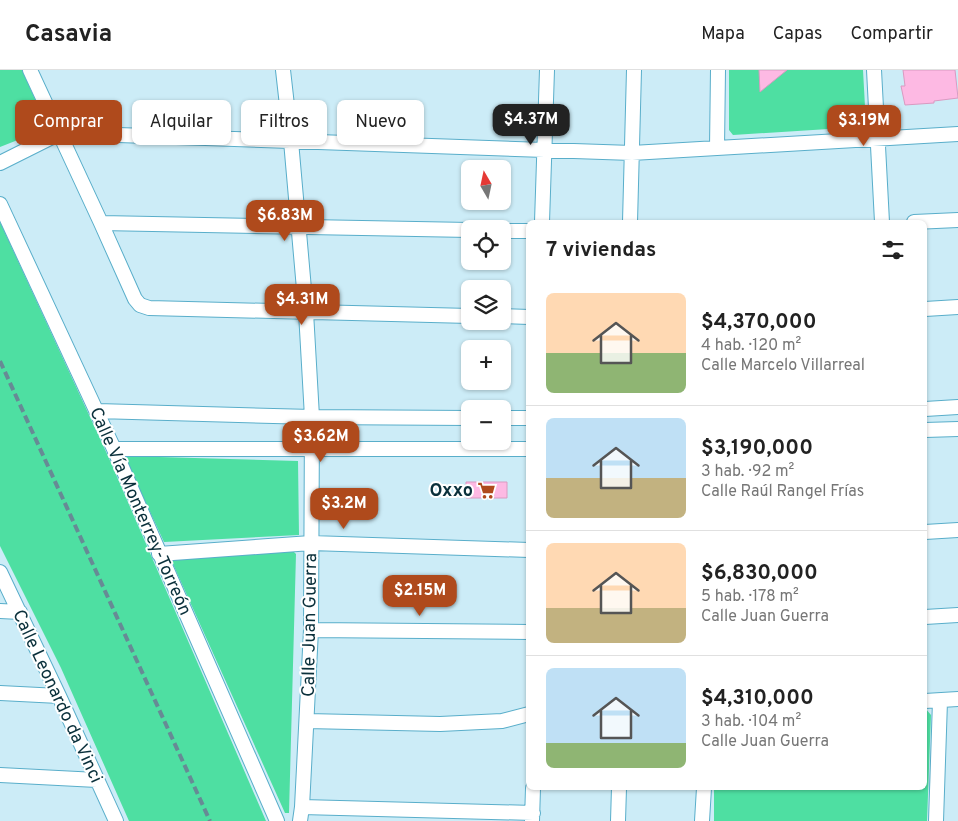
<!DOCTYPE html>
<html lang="es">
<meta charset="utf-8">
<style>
body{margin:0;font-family:Overpass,sans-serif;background:#f2f2f2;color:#222;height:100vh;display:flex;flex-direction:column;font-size:19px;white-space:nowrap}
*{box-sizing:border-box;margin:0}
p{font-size:16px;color:#767676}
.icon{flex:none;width:28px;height:28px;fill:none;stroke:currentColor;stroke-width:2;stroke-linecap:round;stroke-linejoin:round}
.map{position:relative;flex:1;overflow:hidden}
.details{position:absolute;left:526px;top:150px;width:401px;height:570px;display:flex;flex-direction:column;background:#fff;border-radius:8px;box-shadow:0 1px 4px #0004}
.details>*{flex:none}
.guide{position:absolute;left:15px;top:30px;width:436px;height:45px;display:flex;gap:10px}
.needle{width:32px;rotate:351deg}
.controls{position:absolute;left:461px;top:90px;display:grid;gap:10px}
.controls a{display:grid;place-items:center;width:50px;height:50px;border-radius:8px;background:#fff;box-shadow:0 1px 4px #0004;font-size:25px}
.price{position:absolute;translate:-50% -42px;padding:0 11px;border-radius:10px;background:#af4a1c;color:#fff;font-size:16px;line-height:32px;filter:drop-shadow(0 1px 2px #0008)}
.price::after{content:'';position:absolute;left:50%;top:30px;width:15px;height:11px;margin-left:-8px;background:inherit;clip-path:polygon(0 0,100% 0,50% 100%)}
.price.on{background:#222;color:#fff}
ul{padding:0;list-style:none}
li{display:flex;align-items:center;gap:15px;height:125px;padding:0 20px}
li+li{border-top:1px solid #e0e0e0}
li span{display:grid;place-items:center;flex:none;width:140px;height:100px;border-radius:8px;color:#555}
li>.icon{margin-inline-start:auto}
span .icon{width:60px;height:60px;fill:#fffc;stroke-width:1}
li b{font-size:21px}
h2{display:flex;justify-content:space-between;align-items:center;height:60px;padding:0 20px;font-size:21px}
.chip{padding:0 18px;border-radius:8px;background:#fff;box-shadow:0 1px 4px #0004;font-size:18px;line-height:45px}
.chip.on{background:#af4a1c;color:#fff}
header{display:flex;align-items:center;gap:30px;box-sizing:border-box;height:70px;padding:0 25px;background:#fff;border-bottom:1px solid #e0e0e0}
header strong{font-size:24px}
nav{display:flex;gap:28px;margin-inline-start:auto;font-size:18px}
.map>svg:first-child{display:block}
</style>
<header>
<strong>Casavia</strong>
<nav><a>Mapa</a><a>Capas</a><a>Compartir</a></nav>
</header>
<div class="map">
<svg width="958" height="751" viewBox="0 0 958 751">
<rect width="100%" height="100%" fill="#ccecf7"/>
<path fill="#4edfa2" d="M0 0H22L48 58 0 77Z
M729 0H863L866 55 860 57 733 65 729 60Z
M0 152 108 386 266 751H129L61 598 0 476Z
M124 386 298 391 299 465 164 472Z
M293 481 296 484 289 743H285L172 492 176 488Z
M925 638 931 645 927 751H714V718H925Z"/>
<path fill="#fdb9e3" stroke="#d99ac1" d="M759 0H787L760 22Z
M903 0H955L958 28 934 31V33L905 35 901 16H905Z
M466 412H507V428H466Z"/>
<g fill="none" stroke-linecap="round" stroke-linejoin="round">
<defs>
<path id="minor" d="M30 0 101 153 135 229 140 235 149 238 470 246
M283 0 291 71 306 242 312 347 311 560 302 737 300 751
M874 0 882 152
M717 78 718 0
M0 93 60 63 632 83 958 64
M0 134 114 379 277 751
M542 152 547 0
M630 152 634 0
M914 152 958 150
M101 153 470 160
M502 161H529
M925 239 958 237
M502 246 529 247
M925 339 958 337
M97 341 312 347 470 348
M502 348H529
M925 360 958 359
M114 379H529
M925 462 958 460
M159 484 311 473 529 480
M0 502 59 626 116 751
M0 541 20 542
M925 547 958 545
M311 560 529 562
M0 623 59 626
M925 631 958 629
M307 651 440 654 502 651 529 644
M0 705 97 710
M302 737 533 743
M532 751 533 718
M618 751 619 718
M702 751 704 718
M936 751 940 631"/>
</defs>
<use href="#minor" stroke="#59aeca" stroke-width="16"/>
<use href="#minor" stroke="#fff" stroke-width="14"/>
<path stroke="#678a95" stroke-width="4" stroke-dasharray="8 4" stroke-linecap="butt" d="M0 291 210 751"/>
</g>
<defs>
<symbol id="supermarket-bare" viewBox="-9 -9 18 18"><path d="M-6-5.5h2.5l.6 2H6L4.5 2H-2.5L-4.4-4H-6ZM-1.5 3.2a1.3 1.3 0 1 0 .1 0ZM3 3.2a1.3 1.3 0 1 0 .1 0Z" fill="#af4a1c" stroke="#fff" stroke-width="2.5" paint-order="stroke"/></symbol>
</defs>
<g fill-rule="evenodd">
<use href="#supermarket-bare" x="474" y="408" width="25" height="25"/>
</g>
<g text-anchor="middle" stroke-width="4" stroke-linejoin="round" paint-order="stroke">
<g font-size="18" font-weight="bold" fill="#0a303b" stroke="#fff" text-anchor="end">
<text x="473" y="426">Oxxo</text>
</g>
<g font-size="18" fill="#0a303b" stroke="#fff">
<text transform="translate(141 441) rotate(66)" y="6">Calle Vía Monterrey-Torreón</text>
<text transform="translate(309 555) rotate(-89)" y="6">Calle Juan Guerra</text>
<text transform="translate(58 626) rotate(65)" y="6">Calle Leonardo da Vinci</text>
</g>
</g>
</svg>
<div class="controls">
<a><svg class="needle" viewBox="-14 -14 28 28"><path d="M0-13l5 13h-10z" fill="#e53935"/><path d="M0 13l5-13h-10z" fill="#767676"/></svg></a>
<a><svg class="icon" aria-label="locate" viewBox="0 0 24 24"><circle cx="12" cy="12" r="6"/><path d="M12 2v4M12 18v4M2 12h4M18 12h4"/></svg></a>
<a><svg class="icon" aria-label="layers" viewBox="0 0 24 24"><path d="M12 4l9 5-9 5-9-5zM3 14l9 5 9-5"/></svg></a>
<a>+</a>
<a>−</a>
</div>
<b class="price on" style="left:531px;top:76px">$4.37M</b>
<b class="price" style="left:864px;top:77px">$3.19M</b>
<b class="price" style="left:285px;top:172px">$6.83M</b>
<b class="price" style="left:302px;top:256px">$4.31M</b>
<b class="price" style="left:321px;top:393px">$3.62M</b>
<b class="price" style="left:344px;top:460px">$3.2M</b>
<b class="price" style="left:420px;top:547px">$2.15M</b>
<div class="guide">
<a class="chip on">Comprar</a>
<a class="chip">Alquilar</a>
<a class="chip">Filtros</a>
<a class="chip">Nuevo</a>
</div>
<section class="details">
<h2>7 viviendas<svg class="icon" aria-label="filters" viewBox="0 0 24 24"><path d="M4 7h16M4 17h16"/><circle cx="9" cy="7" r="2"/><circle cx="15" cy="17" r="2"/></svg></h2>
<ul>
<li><span style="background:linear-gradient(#ffd9b3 60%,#8fb573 0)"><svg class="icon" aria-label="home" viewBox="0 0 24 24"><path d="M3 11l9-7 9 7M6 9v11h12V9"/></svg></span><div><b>$4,370,000</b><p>4 hab. · 120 m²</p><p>Calle Marcelo Villarreal</p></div></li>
<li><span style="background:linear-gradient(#bfe0f5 60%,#c2b280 0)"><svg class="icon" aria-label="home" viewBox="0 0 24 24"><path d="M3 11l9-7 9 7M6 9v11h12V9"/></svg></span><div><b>$3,190,000</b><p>3 hab. · 92 m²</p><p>Calle Raúl Rangel Frías</p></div></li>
<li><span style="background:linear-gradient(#ffd9b3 65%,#c2b280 0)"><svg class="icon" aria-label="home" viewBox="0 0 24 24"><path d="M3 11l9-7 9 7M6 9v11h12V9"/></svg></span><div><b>$6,830,000</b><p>5 hab. · 178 m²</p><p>Calle Juan Guerra</p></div></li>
<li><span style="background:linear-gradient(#bfe0f5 75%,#8fb573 0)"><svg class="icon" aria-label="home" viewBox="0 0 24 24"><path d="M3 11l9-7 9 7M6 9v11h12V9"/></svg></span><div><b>$4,310,000</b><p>3 hab. · 104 m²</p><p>Calle Juan Guerra</p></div></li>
</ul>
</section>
</div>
